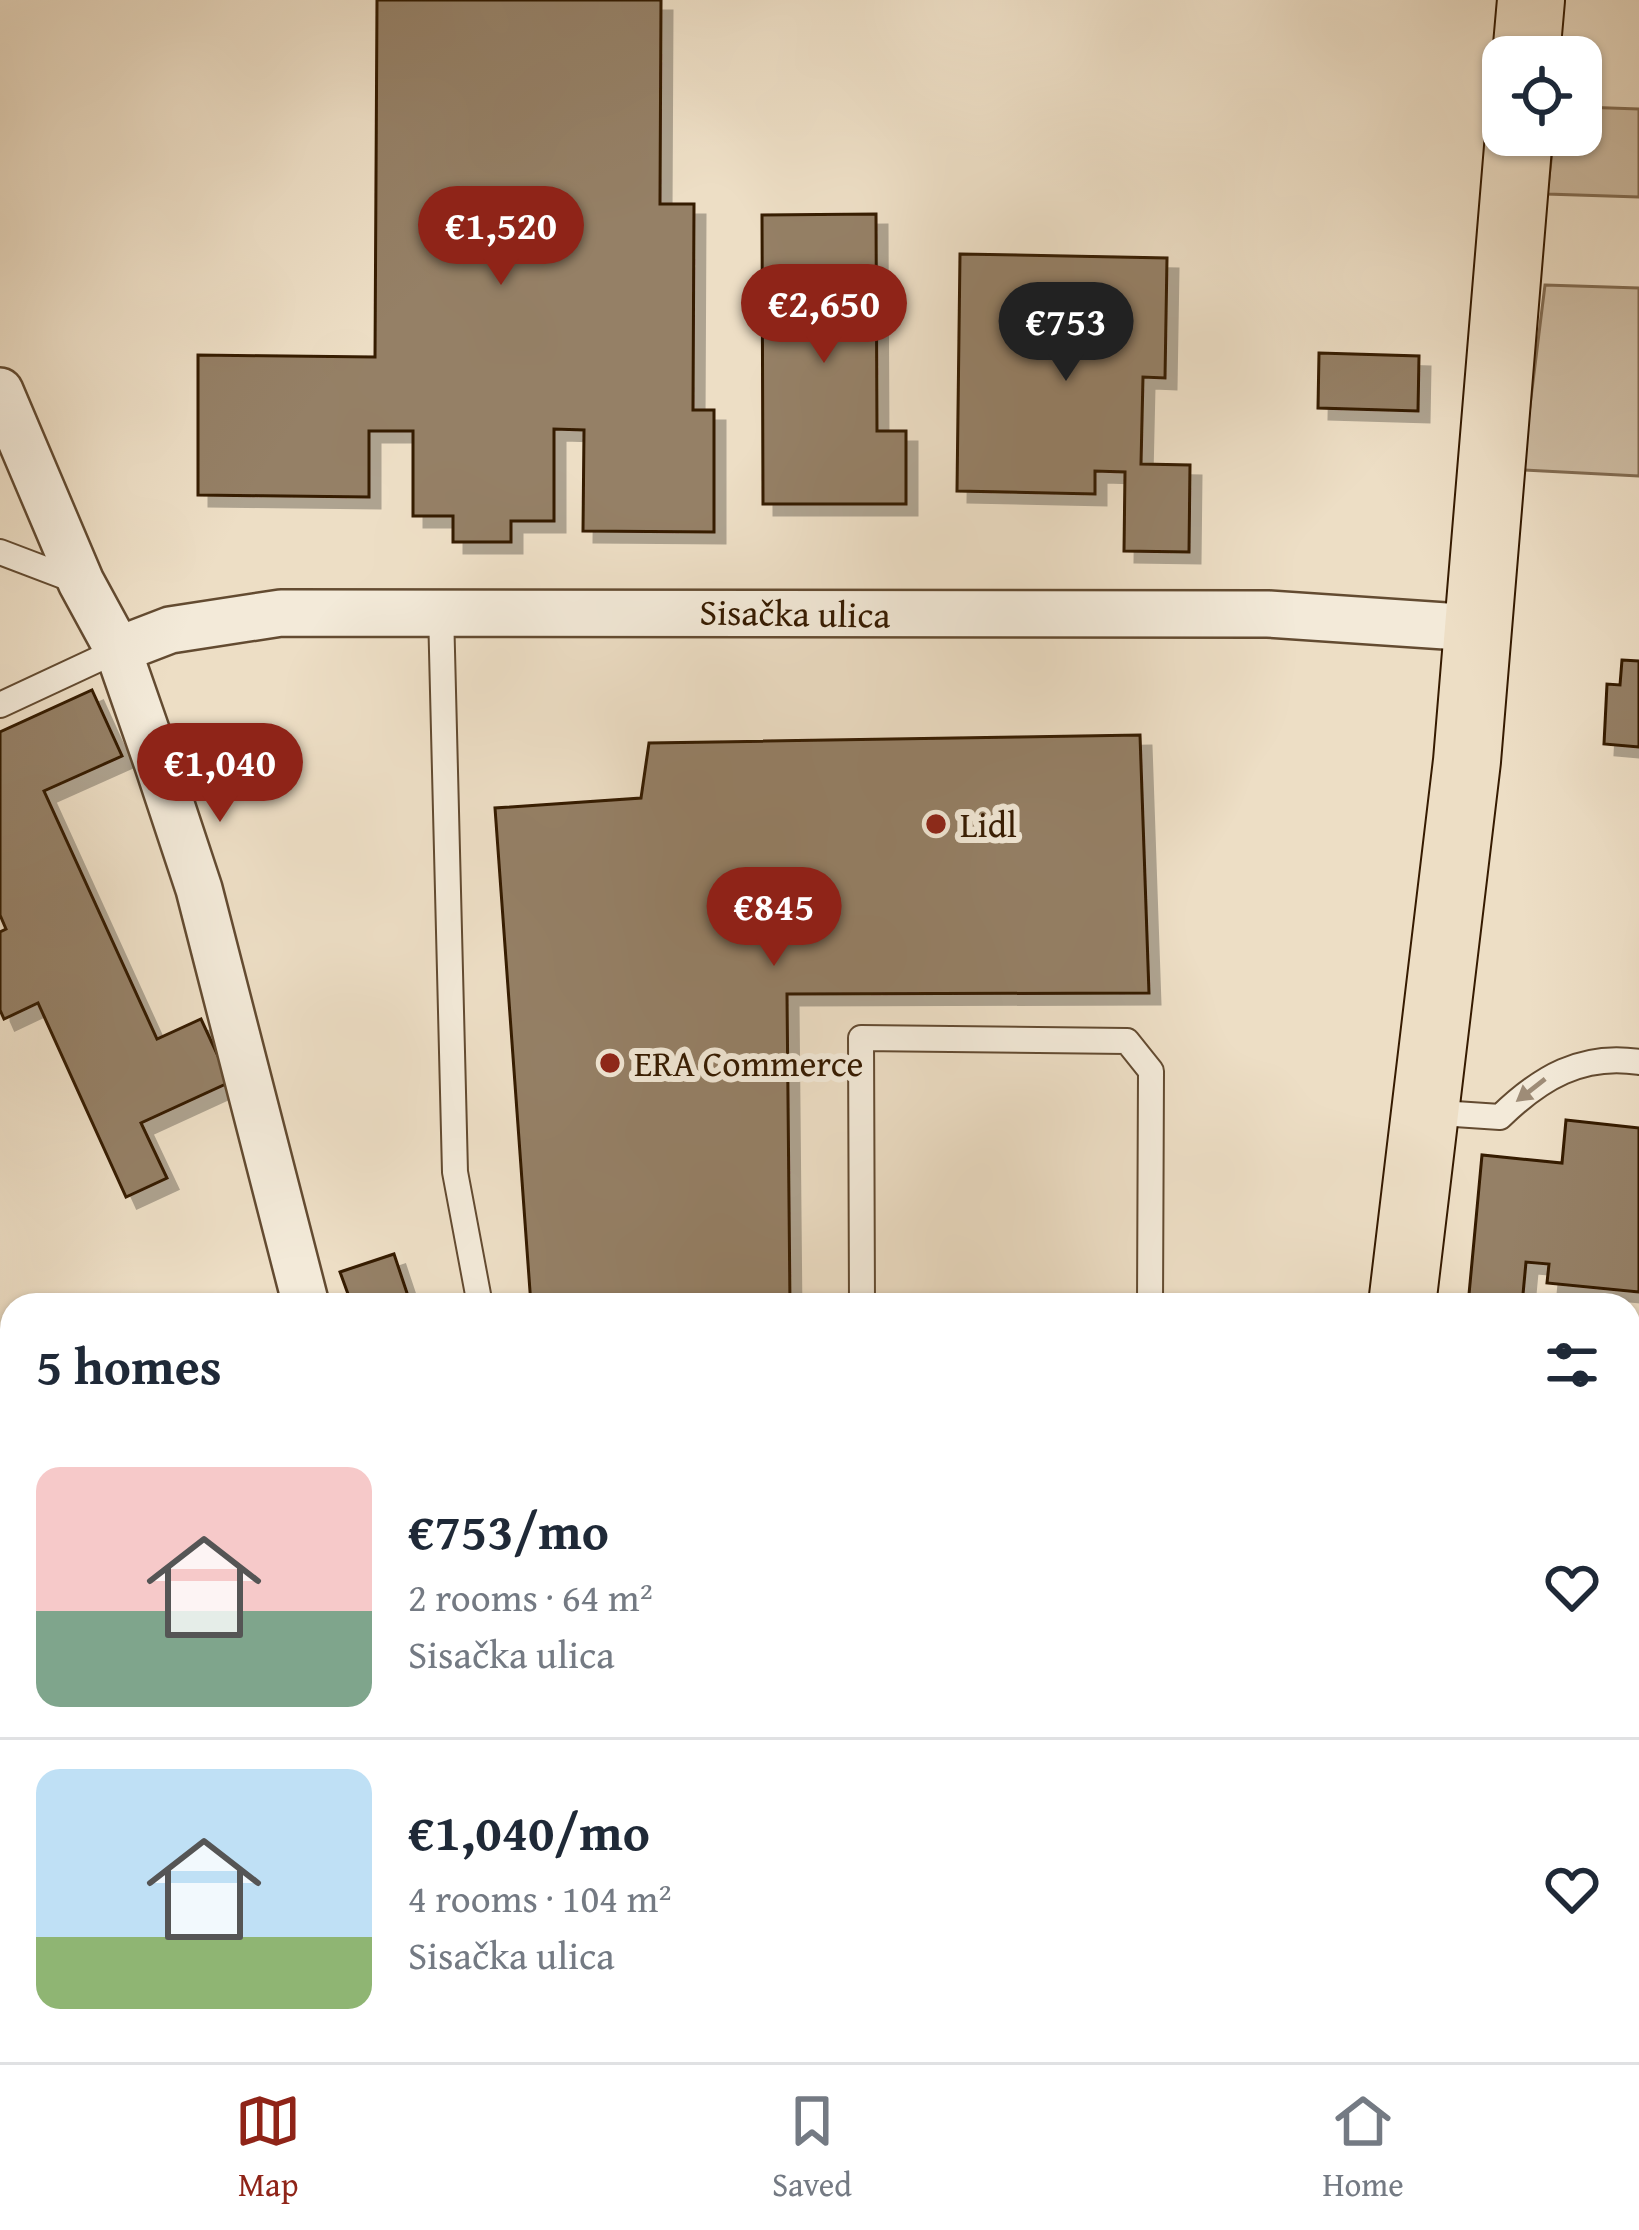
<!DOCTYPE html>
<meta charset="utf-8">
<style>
body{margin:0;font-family:"Gentium Book Plus",serif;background:#f6f6f7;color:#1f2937;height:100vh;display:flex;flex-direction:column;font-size:45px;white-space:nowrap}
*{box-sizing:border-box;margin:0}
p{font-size:39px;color:#747a83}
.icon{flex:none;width:66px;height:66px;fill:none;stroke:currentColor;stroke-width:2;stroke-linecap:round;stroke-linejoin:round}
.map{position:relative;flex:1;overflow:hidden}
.side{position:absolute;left:0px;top:1293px;width:1641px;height:771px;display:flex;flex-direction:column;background:#fff;border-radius:36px 36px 0 0;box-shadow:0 3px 9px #0004}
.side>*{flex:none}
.tools{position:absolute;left:1482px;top:36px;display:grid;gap:24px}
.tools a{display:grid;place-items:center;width:120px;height:120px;border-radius:24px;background:#fff;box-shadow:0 3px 9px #0004;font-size:60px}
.price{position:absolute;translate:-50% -102px;padding:0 27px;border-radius:42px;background:#8f2418;color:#fff;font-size:39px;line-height:78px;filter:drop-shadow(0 3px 6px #0008)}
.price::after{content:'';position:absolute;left:50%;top:72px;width:36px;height:27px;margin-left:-18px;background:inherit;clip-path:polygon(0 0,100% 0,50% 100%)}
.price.selected{background:#222;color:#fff}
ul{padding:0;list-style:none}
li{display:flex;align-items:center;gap:36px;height:300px;padding:0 36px}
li+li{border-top:3px solid #e0e1e3}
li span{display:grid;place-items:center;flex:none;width:336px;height:240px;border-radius:24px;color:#555}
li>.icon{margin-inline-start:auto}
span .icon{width:144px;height:144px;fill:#fffc;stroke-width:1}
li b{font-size:51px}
h2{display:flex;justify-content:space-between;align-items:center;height:144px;padding:0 36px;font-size:51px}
.dock{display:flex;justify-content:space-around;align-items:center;height:168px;border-top:3px solid #e0e1e3;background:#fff;font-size:33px;color:#747a83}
.dock a{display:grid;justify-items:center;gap:6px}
.dock .selected{color:#8f2418}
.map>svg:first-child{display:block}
</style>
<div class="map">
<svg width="1639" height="2062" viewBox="0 0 1639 2062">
<defs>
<filter id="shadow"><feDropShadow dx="11" dy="11" stdDeviation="0" flood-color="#0004"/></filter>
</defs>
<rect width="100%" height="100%" fill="#eddec5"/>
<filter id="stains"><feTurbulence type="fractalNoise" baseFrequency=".00167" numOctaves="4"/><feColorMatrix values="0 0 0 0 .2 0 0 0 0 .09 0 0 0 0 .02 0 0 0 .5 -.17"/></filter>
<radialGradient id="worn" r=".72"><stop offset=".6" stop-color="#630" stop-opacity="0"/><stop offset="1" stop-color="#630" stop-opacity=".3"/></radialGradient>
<path fill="#cebda4" stroke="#826c52" stroke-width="3" d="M1581 107 1639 109V197L1547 194 1554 135H1581Z
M1545 285 1639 288V476L1522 470Z
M1639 1920V1990L1629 1992V1923Z"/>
<path fill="#958066" stroke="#351a00" stroke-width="3" filter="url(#shadow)" d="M377 0H661L660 204H694L693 410H714V532L583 531 584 430 554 429V521H511V542H453V516H413V431H369V497L198 495V355L375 357Z
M876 214 877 431H906V504H763L762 215Z
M960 254 1167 258 1165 378 1143 377 1141 464 1190 465 1189 552 1124 551 1125 472 1095 471V494L957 491Z
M1319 353 1419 356 1418 411 1318 408Z
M1622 660 1639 661V747L1604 744 1607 684 1620 685Z
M92 690 122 756 44 791 157 1039 201 1019 230 1082 141 1123 167 1178 126 1197 38 1003 4 1019 0 1010V932L6 929 0 915V732Z
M1140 735 1149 993 787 994 790 1305H531L495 808 641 798 649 743Z
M1566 1120 1639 1128V1292L1547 1283 1549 1264 1526 1262 1522 1305H1468L1482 1155 1562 1163Z
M394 1254 411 1305H352L340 1272Z
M1629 1400 1639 1401V1443L1629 1442Z
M12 1546V1655L0 1659V1549Z
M706 2052H802L805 2062H709Z
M849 2052H1010L992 2057 994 2062H852Z"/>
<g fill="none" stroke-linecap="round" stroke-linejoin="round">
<defs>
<path id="service" d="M0 552 79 582
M441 611 455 1172 480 1305
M0 705 118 650
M1425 1112 1500 1117C1540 1078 1582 1053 1639 1062
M862 1305 861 1038 1127 1041 1151 1071 1150 1305
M1629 1606H1639
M483 2052 484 2062"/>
<path id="minor" d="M0 391 81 582 118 650 158 765 199 889 306 1305
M118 650 170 630 281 613 1268 614 1475 628
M0 1742 12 1739"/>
<path id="primary" d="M1526 57 1531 0
M1402 1305 1467 761 1519 135
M1425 2052 1436 2062
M1302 2062 1306 2052"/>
</defs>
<use href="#service" stroke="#634b31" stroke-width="28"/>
<use href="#minor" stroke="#634b31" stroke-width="50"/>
<use href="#primary" stroke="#351a00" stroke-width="70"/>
<path stroke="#351a00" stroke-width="8" stroke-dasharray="9 6" stroke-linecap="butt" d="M1629 2010 1639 2007"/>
<use href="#service" stroke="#f3ead9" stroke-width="24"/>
<use href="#minor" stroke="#f3ead9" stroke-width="45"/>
<use href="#primary" stroke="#eddec5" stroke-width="66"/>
</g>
<defs><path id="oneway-solid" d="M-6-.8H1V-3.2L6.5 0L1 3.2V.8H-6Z" transform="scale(3)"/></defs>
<use fill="#9e8c77" href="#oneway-solid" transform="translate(1531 1090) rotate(142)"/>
<g fill="#8f2418" stroke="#f3ead9" stroke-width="4.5">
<circle cx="936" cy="824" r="12"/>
<circle cx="610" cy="1063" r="12"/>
</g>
<g text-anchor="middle" stroke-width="12" stroke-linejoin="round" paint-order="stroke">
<g font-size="36" fill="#351a00" stroke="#f3ead9">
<text transform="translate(795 613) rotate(1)" y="13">Sisačka ulica</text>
</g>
<g font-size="36" fill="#351a00" stroke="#f3ead9" text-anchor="start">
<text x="960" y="837">Lidl</text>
<text x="634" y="1076">ERA Commerce</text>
</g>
</g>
<rect width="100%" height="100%" filter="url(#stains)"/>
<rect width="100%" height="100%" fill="url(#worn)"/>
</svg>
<div class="tools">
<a><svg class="icon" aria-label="locate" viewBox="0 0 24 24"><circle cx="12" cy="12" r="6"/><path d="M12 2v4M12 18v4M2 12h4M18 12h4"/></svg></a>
</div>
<b class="price" style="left:501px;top:288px">€1,520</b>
<b class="price" style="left:824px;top:366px">€2,650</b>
<b class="price selected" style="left:1066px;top:384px">€753</b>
<b class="price" style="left:220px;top:825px">€1,040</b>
<b class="price" style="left:774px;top:969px">€845</b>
<section class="side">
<h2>5 homes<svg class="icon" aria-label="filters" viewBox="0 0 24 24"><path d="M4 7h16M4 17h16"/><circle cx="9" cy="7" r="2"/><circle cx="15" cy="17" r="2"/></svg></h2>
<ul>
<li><span style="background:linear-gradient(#f6c9c9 60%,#7fa58c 0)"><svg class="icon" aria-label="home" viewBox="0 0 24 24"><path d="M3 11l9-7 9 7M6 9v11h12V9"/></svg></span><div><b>€753/mo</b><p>2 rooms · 64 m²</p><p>Sisačka ulica</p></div><svg class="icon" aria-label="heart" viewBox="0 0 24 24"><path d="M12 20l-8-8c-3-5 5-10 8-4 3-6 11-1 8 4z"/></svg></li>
<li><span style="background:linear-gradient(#bfe0f5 70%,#8fb573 0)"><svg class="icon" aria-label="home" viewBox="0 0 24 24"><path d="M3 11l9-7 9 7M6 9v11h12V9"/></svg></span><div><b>€1,040/mo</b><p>4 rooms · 104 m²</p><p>Sisačka ulica</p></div><svg class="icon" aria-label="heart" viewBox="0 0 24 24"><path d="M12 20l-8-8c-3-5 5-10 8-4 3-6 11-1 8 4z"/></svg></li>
</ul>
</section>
</div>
<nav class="dock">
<a class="selected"><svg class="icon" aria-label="map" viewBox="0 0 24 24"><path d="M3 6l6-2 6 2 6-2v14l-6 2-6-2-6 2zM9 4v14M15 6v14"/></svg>Map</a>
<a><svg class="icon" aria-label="saved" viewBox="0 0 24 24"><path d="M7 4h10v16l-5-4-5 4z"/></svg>Saved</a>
<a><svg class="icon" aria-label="home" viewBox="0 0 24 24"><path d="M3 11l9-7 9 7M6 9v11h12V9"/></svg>Home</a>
</nav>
